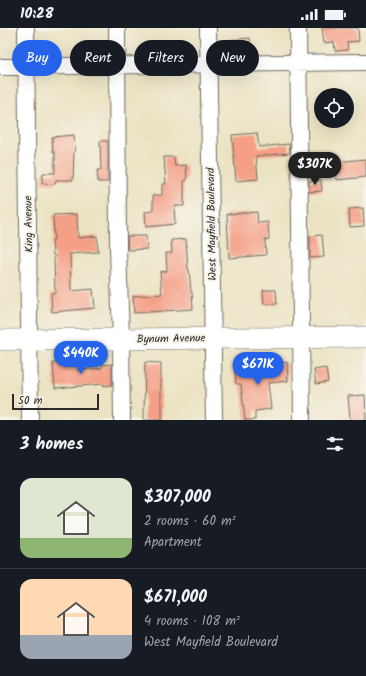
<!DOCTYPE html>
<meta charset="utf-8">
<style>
body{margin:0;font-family:Kalam,sans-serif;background:#20242c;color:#f1f3f6;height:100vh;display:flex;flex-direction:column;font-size:15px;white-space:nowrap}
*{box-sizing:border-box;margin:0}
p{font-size:13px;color:#9ea1a6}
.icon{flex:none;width:22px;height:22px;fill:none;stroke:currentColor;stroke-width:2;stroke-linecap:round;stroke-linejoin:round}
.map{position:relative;height:392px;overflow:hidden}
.sheet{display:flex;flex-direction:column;background:#171b24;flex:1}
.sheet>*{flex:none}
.hud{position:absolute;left:12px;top:12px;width:342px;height:36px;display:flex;gap:8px}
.buttons{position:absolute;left:314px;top:60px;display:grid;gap:8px}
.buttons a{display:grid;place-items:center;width:40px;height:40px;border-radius:50%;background:#171b24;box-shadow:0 4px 16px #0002;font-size:20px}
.scale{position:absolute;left:12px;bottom:10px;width:87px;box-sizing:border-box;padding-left:4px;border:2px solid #2b2b2b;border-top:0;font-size:11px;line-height:14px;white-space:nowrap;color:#2b2b2b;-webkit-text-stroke:3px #f7f3e8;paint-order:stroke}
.price{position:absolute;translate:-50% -34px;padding:0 9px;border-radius:14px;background:#2563eb;color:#fff;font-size:13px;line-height:26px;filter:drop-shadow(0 1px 2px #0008)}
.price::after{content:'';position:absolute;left:50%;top:24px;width:12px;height:9px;margin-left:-6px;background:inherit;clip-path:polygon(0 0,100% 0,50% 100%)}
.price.selected{background:#222;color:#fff}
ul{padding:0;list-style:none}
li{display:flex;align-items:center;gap:12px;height:100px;padding:0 20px}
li+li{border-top:1px solid #363941}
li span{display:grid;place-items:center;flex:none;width:112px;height:80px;border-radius:12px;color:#555}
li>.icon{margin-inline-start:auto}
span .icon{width:48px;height:48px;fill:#fffc;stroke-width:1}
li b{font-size:17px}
h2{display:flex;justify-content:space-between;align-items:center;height:48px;padding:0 20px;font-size:17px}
.chip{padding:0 14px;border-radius:18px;background:#171b24;box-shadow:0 4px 16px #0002;font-size:14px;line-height:36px}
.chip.selected{background:#2563eb;color:#fff}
.status{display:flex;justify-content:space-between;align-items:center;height:28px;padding:0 20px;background:#171b24;direction:ltr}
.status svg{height:11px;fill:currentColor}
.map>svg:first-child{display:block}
</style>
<div class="status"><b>10:28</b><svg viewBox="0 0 49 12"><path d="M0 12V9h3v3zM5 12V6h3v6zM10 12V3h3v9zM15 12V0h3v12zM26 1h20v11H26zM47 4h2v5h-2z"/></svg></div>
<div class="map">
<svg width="366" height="392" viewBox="0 0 366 392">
<rect width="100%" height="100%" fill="#f7f3e8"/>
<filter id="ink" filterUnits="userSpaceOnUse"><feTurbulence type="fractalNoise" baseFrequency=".025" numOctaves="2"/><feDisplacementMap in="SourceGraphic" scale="8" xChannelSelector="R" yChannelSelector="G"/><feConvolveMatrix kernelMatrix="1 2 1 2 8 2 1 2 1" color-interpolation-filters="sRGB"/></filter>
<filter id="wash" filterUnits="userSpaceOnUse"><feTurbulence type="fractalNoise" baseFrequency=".012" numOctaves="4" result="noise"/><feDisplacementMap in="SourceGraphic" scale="16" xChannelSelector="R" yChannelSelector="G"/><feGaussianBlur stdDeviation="0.9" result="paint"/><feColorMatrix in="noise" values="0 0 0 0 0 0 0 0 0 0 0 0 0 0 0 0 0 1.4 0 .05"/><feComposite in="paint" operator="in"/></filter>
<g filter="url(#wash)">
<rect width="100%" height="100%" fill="#ebe3c3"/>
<g id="blocks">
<path fill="#f49f86" d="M322 0H358L359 13 347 14 348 22 335 23 334 14 324 15Z
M250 10 251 24 229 26 228 12Z
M257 105 259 119 289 116 290 125 256 128 258 151 236 153 232 107Z
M74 107 75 122 74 123 73 152H56L55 156 42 155 43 145H55V124H53L52 109Z
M100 113H108V154H98L97 142H101Z
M164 129H174L175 138 186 137 187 152 184 153V178H174L175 196 146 199 145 184 153 183V167H162V156H166Z
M366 131V149L337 152 335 134Z
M321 152 322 163 309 164V153Z
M363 180 364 198 350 199 349 181Z
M257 184 258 195 268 194 269 211 265 212 266 227 229 230 227 186Z
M77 186 78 210 97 208 98 224 70 226 71 263 93 261 95 280 52 284 51 265H55L54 227H53L52 212H54L53 187Z
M322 207 324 229 310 230V208Z
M127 208H146L147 221 128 222Z
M186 211 188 241H189L191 264H192L193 281 134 285 133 268 162 266 160 244 167 243 166 225H172L171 212Z
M263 262H276L277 276H264Z
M78 334V342L102 340V337L112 336V357L104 358V356L55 360 53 335Z
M145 334 161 335V374H162V392H144Z
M250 334V344L273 343V335L287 334 288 353 268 355 271 381 255 383V392H245L241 356H236L234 335Z
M326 340 328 354 316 356 314 342Z
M365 367 366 392H350L348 368Z"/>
</g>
</g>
<g filter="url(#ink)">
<use href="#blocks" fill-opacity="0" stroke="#6e6b60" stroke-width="1"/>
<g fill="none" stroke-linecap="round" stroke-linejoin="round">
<defs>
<path id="minor" d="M26 0 30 392
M117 0 118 220 121 311 122 392
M208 0 214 392
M298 0 302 392
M0 39 366 34"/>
<path id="major" d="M0 312 366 309"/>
</defs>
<use href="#minor" stroke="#6e6b60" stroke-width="18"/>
<use href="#major" stroke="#6e6b60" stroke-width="22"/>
<use href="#minor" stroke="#fff" stroke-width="16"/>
<use href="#major" stroke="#fff" stroke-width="21"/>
</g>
</g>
<g text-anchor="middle" stroke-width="4" stroke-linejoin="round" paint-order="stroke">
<g font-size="11" fill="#2b2b2b" stroke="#f7f3e8">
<text transform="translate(28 196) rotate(-91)" y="4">King Avenue</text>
<text transform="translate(211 196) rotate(-91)" y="4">West Mayfield Boulevard</text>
<text transform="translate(171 310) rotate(-1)" y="4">Bynum Avenue</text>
</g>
</g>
</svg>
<div class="buttons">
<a><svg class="icon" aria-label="locate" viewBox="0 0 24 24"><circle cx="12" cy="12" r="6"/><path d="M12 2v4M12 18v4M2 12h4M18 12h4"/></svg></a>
</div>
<div class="scale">50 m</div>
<b class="price selected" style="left:315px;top:158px">$307K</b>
<b class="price" style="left:81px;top:347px">$440K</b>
<b class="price" style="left:258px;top:358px">$671K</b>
<div class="hud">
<a class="chip selected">Buy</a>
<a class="chip">Rent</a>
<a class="chip">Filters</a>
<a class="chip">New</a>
</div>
</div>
<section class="sheet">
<h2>3 homes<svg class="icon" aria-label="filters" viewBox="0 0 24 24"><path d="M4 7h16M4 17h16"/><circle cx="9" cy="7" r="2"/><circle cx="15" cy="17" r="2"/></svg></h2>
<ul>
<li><span style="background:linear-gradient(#dfe7d0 75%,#8fb573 0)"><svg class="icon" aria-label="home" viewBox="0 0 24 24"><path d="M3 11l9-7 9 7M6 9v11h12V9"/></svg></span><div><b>$307,000</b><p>2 rooms · 60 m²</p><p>Apartment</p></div></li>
<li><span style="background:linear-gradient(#ffd9b3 70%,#9aa5b1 0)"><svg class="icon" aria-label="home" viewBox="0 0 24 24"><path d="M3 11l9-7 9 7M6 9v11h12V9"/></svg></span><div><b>$671,000</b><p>4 rooms · 108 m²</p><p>West Mayfield Boulevard</p></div></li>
</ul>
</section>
